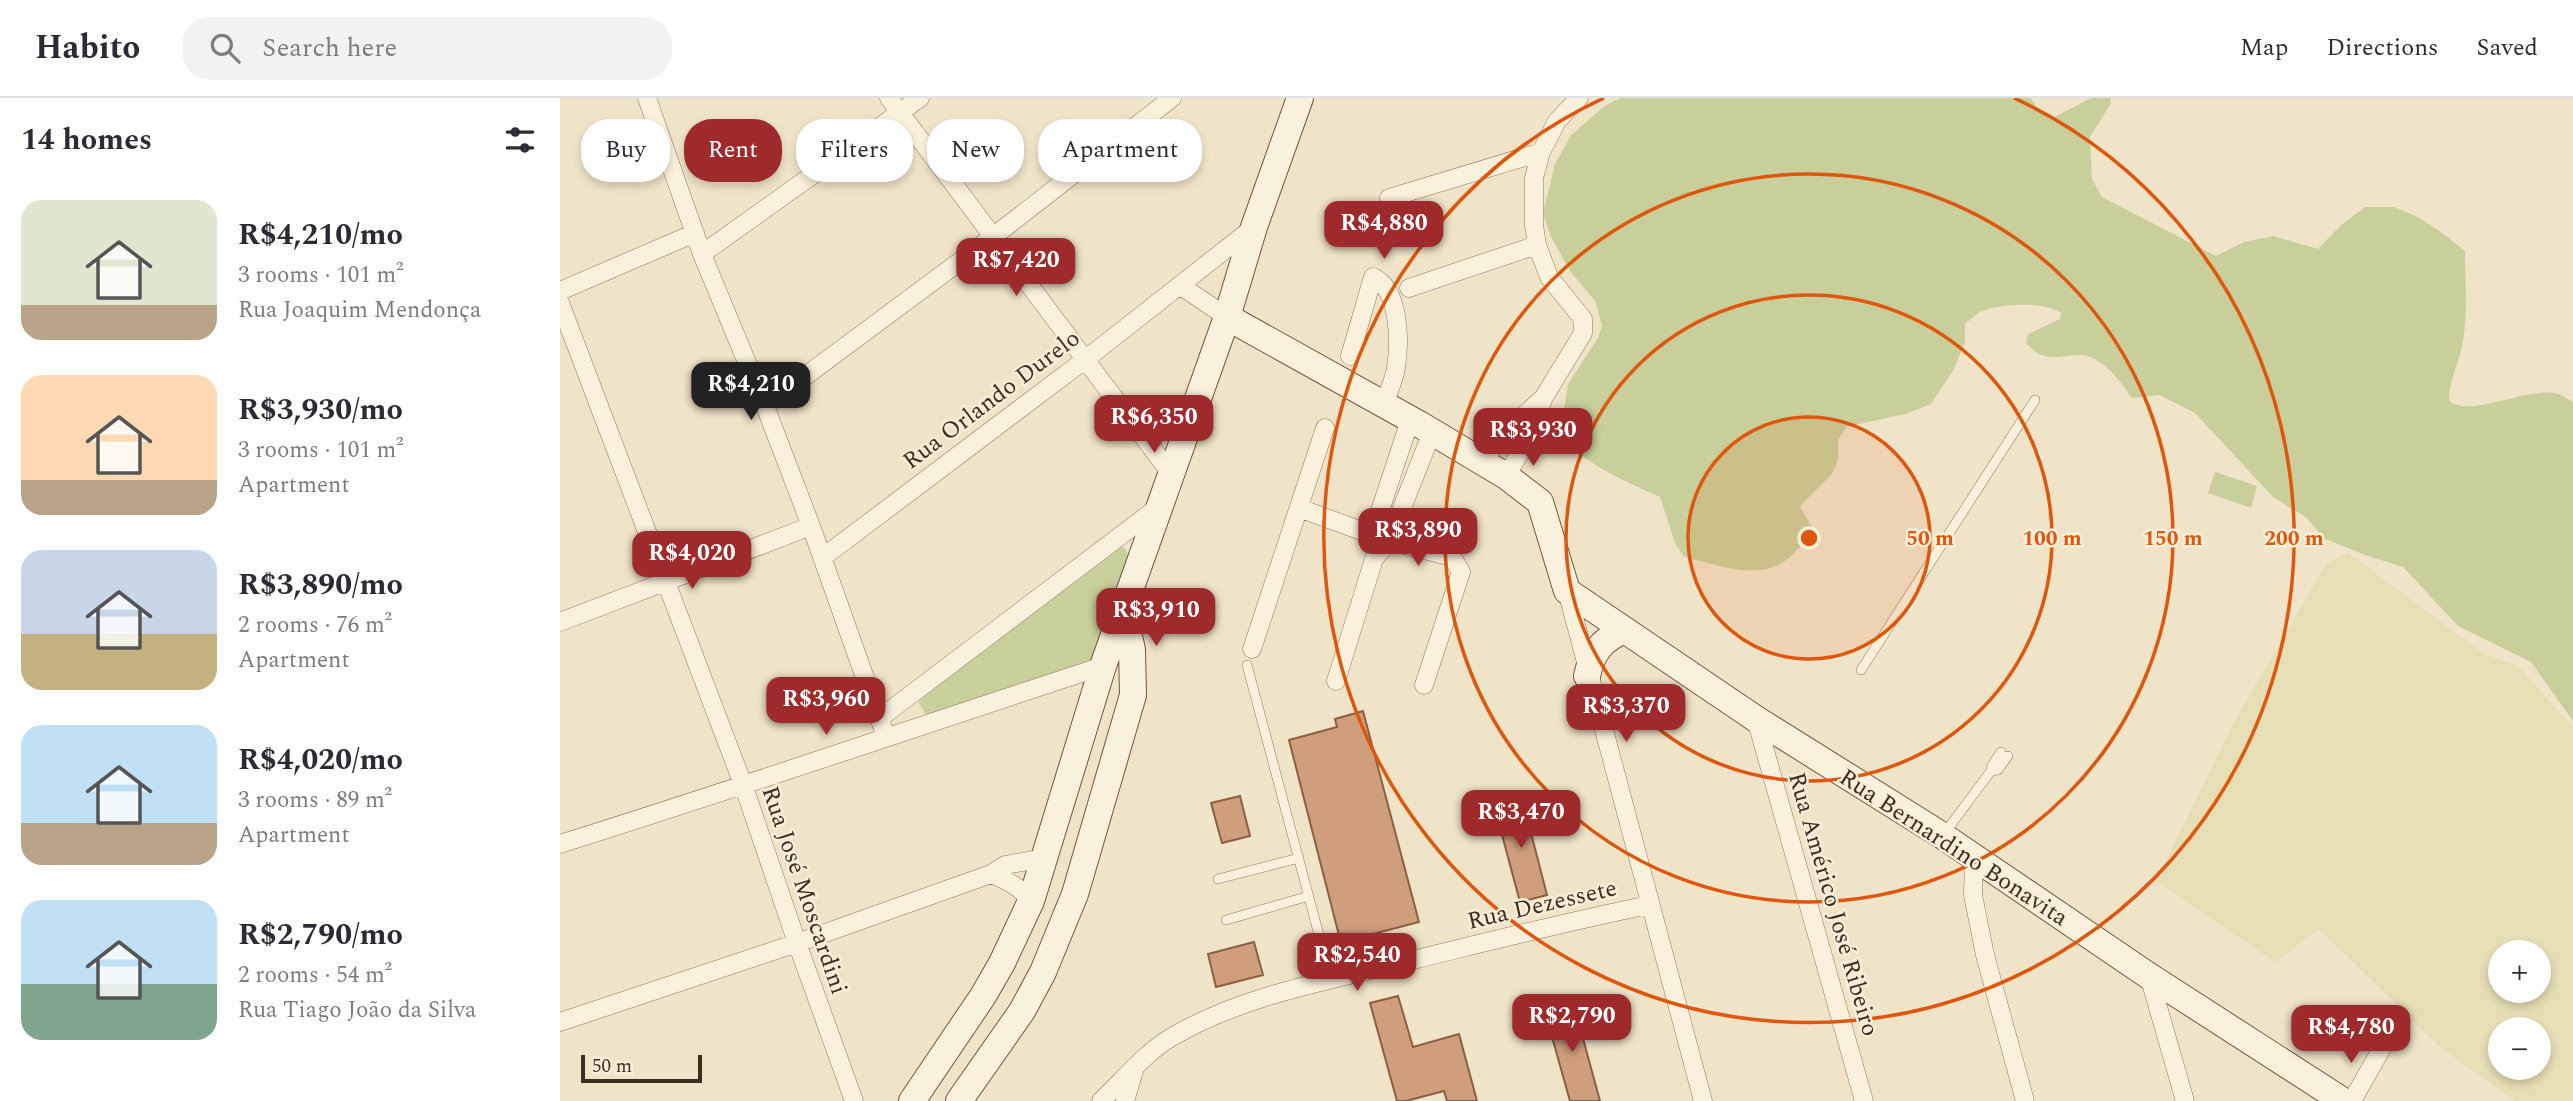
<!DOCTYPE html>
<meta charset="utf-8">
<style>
body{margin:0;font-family:Spectral,serif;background:#f2f2f3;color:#2b2b33;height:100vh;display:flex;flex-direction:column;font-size:26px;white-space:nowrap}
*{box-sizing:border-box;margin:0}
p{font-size:23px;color:#7c7c81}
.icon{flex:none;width:38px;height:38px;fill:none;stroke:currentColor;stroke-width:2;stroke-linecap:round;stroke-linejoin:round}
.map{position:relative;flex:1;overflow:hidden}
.drawer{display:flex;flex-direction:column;background:#fff;width:560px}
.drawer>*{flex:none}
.top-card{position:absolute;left:21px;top:21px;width:665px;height:63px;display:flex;gap:14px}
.buttons{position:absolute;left:1928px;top:842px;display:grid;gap:14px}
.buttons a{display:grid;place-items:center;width:63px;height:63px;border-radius:50%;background:#fff;box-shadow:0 4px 10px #0003;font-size:35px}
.scale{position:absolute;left:21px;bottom:18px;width:121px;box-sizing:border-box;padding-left:7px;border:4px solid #3d2e20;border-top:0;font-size:19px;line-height:24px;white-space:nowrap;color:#3d2e20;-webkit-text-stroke:5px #f7eed8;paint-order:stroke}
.price{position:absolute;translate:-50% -60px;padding:0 16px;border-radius:14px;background:#9e2a2b;color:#fff;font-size:23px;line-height:46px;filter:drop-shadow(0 2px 4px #0008)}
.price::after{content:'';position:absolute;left:50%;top:42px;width:21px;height:16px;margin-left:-10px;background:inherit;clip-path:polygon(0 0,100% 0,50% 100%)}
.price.active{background:#222;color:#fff}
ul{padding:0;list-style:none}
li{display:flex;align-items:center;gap:21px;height:175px;padding:0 21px}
li span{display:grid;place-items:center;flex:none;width:196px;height:140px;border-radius:21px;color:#555}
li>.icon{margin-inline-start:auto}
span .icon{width:84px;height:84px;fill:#fffc;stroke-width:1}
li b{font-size:30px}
h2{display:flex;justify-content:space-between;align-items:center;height:84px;padding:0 21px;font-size:30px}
.pill{padding:0 24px;border-radius:28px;background:#fff;box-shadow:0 4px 10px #0003;font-size:24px;line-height:63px}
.pill.active{background:#9e2a2b;color:#fff}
header{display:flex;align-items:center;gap:42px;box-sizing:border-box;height:98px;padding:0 35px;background:#fff;border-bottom:2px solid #e1e1e2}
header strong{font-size:33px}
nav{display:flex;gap:38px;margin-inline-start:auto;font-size:24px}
.search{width:490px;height:63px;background:#f2f2f3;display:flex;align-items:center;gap:18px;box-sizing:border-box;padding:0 24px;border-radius:28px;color:#7c7c81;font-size:26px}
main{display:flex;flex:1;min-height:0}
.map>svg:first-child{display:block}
</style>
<header>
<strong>Habito</strong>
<div class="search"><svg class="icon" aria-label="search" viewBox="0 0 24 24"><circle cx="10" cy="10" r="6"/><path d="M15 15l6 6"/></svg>Search here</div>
<nav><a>Map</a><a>Directions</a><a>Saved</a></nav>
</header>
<main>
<section class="drawer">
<h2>14 homes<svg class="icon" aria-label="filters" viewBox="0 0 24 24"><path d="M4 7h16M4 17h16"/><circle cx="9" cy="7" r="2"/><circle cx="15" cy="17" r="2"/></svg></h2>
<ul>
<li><span style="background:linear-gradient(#dfe7d0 75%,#b9a48a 0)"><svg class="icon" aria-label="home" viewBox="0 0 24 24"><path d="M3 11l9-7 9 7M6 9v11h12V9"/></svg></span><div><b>R$4,210/mo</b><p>3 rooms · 101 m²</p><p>Rua Joaquim Mendonça</p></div></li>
<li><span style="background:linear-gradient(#ffd9b3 75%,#b9a48a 0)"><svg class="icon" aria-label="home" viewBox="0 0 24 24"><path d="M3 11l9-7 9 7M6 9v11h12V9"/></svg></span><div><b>R$3,930/mo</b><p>3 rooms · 101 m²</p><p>Apartment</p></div></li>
<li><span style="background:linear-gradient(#c9d6e8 60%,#c2b280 0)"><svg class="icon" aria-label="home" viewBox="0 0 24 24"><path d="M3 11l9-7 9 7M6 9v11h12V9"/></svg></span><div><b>R$3,890/mo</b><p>2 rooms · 76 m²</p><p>Apartment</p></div></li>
<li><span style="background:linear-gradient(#bfe0f5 70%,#b9a48a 0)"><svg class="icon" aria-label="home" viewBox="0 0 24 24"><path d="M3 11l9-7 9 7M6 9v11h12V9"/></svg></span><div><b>R$4,020/mo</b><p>3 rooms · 89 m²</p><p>Apartment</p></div></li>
<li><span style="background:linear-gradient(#bfe0f5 60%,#7fa58c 0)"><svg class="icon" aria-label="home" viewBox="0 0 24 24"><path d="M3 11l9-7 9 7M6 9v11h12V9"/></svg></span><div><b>R$2,790/mo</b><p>2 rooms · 54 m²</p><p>Rua Tiago João da Silva</p></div></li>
</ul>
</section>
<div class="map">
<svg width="2013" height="1003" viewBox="0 0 2013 1003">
<rect width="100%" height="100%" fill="#f0e4c8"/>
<path fill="#e6deb5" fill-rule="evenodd" d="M1788 455 1924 556 1958 568 2013 629V1003H1955L1880 949 1759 831 1715 864 1596 783 1675 622 1766 466ZM1941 854H1979V892H1941ZM1941 931H1979V970H1941Z"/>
<path fill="#c9cf9b" d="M1060 0H1471L1479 14 1491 21 1531 0H1551V5L1530 39 1532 81 1542 99 1656 158 1684 144 1713 138 1758 151 1780 128 1805 109H1834L1858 119 1881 134 1905 153C1905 182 1908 214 1903 243 1900 264 1889 281 1889 302 1907 322 1969 287 1998 296 2003 297 2009 302 2013 304V623L1971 564 1898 528 1843 469 1805 457 1763 440 1747 420 1713 399 1635 315 1599 297 1572 300C1561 284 1550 269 1533 260 1512 249 1486 273 1466 244L1468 236 1500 221 1501 215C1485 203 1436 205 1418 215 1414 218 1409 223 1405 226V244L1393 273 1371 306 1345 316 1286 329 1278 342V362L1272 376 1240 408 1251 428C1248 440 1242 446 1234 455 1204 487 1159 467 1124 459L1115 445 1100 399C1067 384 1011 361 994 327L1004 312 1008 286 1039 238 1042 227 1035 203 1010 173 990 137 983 115 995 66 1011 37 1046 7Z
M1655 374 1697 388 1691 410 1648 395Z
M560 447 566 452 569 462 536 560 370 618 365 616 359 605 361 597Z"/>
<path fill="#cf9f7d" stroke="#8d5f41" stroke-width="2" d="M803 613 859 824 809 837 811 846 783 853 729 642 777 629 775 621Z
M680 698 690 738 662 745 651 705Z
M962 700 987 797 960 804 934 707Z
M694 844 703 877 656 889 648 856Z
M838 898 853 949 899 936 917 1003H887L884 993 846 1003H837L810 905Z
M1013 906 1021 933 1040 1003H1010L985 914Z"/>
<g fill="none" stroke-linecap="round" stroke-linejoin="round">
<defs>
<path id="lane" d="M687 567 771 882
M1301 572 1475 302
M1431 673 1438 672 1448 658
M1384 736 1431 673 1432 667 1441 654
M658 781 739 760
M666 822 749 798"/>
<path id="street" d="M87 0 142 156 205 308 251 428 326 639
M329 0 612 377
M829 100 981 54
M142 156 360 0
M621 188 667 219
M849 190 977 147
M0 193 135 135
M0 205 184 689 237 845 294 1003
M790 258 813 179C840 191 840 244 836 270 834 282 828 295 824 307
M205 308 434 138 612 0
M922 364 945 335 984 299
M946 378 968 342 984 299 1023 235V221L989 179 977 147 974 127V80L981 54 997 23 1019 0
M739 410 829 443 892 459 901 474 864 587
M813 447 812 437 850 322
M262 460 526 261 694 129
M1007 493 1143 1003
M0 524 251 428
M692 551 765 330
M776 583 814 461 829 443 872 334
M320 620 597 410
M1196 621 1304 1003
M0 746C182 689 362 627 543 568
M1414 759 1413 797 1425 857 1465 1003
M431 776C448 783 460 789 471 803
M1589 878 1625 1003
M0 924 237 845 431 776 445 767 485 760
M541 1003C562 983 587 953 612 939 679 899 765 883 840 865 923 845 1005 824 1089 807
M565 1003 574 973
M1792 1003 1822 950"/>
<path id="secondary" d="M667 219 859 326 946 378 980 404 1007 493 1196 621 1383 738 1589 878 1783 1003
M1027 578C1032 554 1042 542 1064 532
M352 1003 423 898 442 865 471 803 543 568 667 219 694 129 740 0
M399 1003 462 913 483 874 515 796 573 597 572 552 563 510"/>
</defs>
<use href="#lane" stroke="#8d765c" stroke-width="10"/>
<use href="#street" stroke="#8d765c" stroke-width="19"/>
<use href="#secondary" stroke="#6f573f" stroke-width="28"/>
<use href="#lane" stroke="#faf1dc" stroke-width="9"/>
<use href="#street" stroke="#faf1dc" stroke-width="18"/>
<use href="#secondary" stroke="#faf1dc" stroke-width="26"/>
</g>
<circle cx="1249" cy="440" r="121" fill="#df570d" fill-opacity=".12"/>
<g fill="none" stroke="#df570d" stroke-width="3.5">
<circle cx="1249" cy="440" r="121"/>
<circle cx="1249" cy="440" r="243"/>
<circle cx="1249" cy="440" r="364"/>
<path d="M1454 0A485 485 0 1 1 1044 0"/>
</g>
<g text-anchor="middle" stroke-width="5" stroke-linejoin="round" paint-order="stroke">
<g font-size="24" fill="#3d2e20" stroke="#f7eed8">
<text transform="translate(431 301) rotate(-37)" y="8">Rua Orlando Durelo</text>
<text transform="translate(1394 749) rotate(33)" y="8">Rua Bernardino Bonavita</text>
<text transform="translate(245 792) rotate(71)" y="8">Rua José Moscardini</text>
<text transform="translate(982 806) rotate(-13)" y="8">Rua Dezessete</text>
<text transform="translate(1274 806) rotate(74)" y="8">Rua Américo José Ribeiro</text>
</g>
</g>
<circle cx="1249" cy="440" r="10" fill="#df570d" stroke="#f7eed8" stroke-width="3.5"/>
<g font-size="21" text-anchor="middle" font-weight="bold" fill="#df570d" stroke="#f7eed8" stroke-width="5" stroke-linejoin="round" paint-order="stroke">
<text x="1370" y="447">50 m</text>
<text x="1492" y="447">100 m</text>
<text x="1613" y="447">150 m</text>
<text x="1734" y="447">200 m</text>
</g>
</svg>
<div class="buttons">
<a>+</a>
<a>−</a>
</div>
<div class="scale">50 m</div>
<b class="price" style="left:824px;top:163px">R$4,880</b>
<b class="price" style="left:456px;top:200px">R$7,420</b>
<b class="price active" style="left:191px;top:324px">R$4,210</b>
<b class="price" style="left:594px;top:357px">R$6,350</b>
<b class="price" style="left:973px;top:370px">R$3,930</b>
<b class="price" style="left:858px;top:470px">R$3,890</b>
<b class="price" style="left:132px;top:493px">R$4,020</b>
<b class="price" style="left:596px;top:550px">R$3,910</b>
<b class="price" style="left:266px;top:639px">R$3,960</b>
<b class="price" style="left:1066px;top:646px">R$3,370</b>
<b class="price" style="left:961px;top:752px">R$3,470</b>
<b class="price" style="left:797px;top:895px">R$2,540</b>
<b class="price" style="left:1012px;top:956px">R$2,790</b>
<b class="price" style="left:1791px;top:967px">R$4,780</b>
<div class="top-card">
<a class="pill">Buy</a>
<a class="pill active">Rent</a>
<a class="pill">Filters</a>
<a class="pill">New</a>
<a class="pill">Apartment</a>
</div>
</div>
</main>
